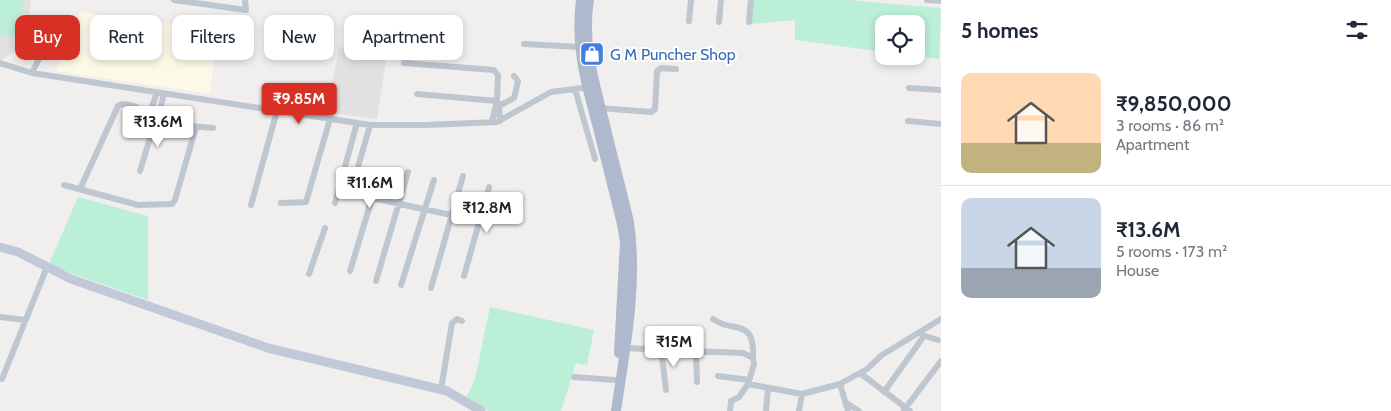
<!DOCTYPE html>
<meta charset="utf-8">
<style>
body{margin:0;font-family:Cabin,sans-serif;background:#f6f6f7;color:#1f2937;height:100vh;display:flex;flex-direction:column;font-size:19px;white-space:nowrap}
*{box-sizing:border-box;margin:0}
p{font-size:16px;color:#747a83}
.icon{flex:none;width:28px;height:28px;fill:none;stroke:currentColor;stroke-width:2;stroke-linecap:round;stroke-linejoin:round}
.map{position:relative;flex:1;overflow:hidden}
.sheet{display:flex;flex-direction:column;background:#fff;width:450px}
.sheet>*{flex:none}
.hud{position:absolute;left:15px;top:15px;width:475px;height:45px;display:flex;gap:10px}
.controls{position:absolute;left:875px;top:15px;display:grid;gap:10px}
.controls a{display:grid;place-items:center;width:50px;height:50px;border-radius:10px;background:#fff;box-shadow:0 2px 8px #0003;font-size:25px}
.price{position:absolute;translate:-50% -42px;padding:0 11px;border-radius:5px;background:#fff;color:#222;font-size:16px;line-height:32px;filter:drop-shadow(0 1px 2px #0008)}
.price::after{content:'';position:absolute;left:50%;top:30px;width:15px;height:11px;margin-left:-8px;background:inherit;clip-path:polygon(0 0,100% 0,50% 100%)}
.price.on{background:#d93025;color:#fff}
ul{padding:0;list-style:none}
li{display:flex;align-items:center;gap:15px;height:125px;padding:0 20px}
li+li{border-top:1px solid #e0e1e3}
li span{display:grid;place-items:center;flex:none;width:140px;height:100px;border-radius:10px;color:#555}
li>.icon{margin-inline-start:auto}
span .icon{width:60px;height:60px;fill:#fffc;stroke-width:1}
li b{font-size:21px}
h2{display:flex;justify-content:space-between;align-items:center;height:60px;padding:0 20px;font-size:21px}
.tag{padding:0 18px;border-radius:10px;background:#fff;box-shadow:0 2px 8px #0003;font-size:18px;line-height:45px}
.tag.on{background:#d93025;color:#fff}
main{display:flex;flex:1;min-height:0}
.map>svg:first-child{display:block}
</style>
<main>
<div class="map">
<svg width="941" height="411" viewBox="0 0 941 411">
<rect width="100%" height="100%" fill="#f1eeee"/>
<path fill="#fcf9e7" d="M80 12 217 30 210 94 56 71Z"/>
<path fill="#e2e0e0" d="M0 0H31L27 42 0 61Z
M339 47 387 53 377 119 327 112Z"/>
<path fill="#bcefd7" d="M0 0H23L22 37 0 36Z
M753 0H849L941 8 939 59 911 56H916V24H884V52L795 40V20L751 24Z
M78 197 148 216V300L73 274 49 264Z
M490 307 594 330 587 365 576 363 561 411H489L466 398 475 379Z"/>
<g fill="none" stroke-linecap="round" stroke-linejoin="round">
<path stroke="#bec6d0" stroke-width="6" d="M174 0 246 10 245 0
M927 0 941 1
M689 21 691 0
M719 22 721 0
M749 22 751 0
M524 44 579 47
M0 63 32 73 370 125H426L497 122 551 92 590 87
M404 63 494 70 498 75 497 101 417 94
M32 73 53 30
M909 88 941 90
M575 89 595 159
M499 106 514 98 518 81 514 76
M600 108 651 112 655 109 657 71 661 68 676 69
M156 118 168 124 213 128
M908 121 941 124
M492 122 497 101 499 106 500 121
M370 125 351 192 372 198 479 221
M140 171 156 118 161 106 164 93
M64 185 138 205 172 204 175 200 196 127
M80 189 118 106C128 99 146 113 156 118L152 107 157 92
M281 203 306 202 330 119
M335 203 357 123
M251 205 277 111
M350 271 380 172
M309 274 325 228
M464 276 489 187
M376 281 408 172
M401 285 434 180
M431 288 463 176
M0 317 26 320
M713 319C732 334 755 316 753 358
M922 335 938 340
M622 348 743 353 753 358 754 364 748 384 802 394 840 384
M661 349 666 390
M696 351 697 382
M860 373 910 411
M718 376 749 380
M574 377 615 380
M2 379 47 267
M441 389 452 323 457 319 462 321
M884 392 924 336
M845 402 859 411
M904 410 941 361
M730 411 731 401 739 397 748 384
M766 411 768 388
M799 411 802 394
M848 411 840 384 867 369 882 355 941 319"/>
<path stroke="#c1c8d7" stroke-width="9" d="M0 247 18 252 71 279 268 348 447 391 481 411"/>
<path stroke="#aeb9cd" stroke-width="10" d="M581 0C575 47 586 83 598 128 606 160 614 192 622 224L625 242 619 353
M589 0C582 41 594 82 604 121 612 155 621 188 629 222 638 285 625 349 616 411"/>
</g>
<defs>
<symbol id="shop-square" viewBox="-11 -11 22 22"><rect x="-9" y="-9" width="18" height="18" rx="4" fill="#3f7fe0" stroke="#fff"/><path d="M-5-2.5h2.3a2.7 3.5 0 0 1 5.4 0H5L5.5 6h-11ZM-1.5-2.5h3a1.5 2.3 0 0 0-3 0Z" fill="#fff"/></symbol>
</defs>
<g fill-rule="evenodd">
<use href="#shop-square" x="578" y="40" width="28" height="28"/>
</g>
<g text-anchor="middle" stroke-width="4" stroke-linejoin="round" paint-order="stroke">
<g font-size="16" fill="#366cbe" stroke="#fff" text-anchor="start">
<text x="610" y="60">G M Puncher Shop</text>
</g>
</g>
</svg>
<div class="controls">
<a><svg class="icon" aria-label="locate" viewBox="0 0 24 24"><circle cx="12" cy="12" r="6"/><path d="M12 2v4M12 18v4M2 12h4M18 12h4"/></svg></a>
</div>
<b class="price on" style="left:299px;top:125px">₹9.85M</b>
<b class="price" style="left:158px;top:148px">₹13.6M</b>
<b class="price" style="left:370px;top:209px">₹11.6M</b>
<b class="price" style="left:487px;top:234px">₹12.8M</b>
<b class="price" style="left:674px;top:368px">₹15M</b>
<div class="hud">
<a class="tag on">Buy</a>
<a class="tag">Rent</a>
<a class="tag">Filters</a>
<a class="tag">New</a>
<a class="tag">Apartment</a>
</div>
</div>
<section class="sheet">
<h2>5 homes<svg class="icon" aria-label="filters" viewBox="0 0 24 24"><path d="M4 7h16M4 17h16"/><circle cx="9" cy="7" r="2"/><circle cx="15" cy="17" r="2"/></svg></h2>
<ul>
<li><span style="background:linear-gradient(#ffd9b3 70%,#c2b280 0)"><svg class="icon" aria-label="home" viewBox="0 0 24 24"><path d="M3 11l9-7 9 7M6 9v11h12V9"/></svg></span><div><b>₹9,850,000</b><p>3 rooms · 86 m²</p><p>Apartment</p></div></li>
<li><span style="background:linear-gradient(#c9d6e8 70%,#9aa5b1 0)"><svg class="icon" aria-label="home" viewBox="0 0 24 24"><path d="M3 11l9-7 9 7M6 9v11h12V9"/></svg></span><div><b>₹13.6M</b><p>5 rooms · 173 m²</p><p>House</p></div></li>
</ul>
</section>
</main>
